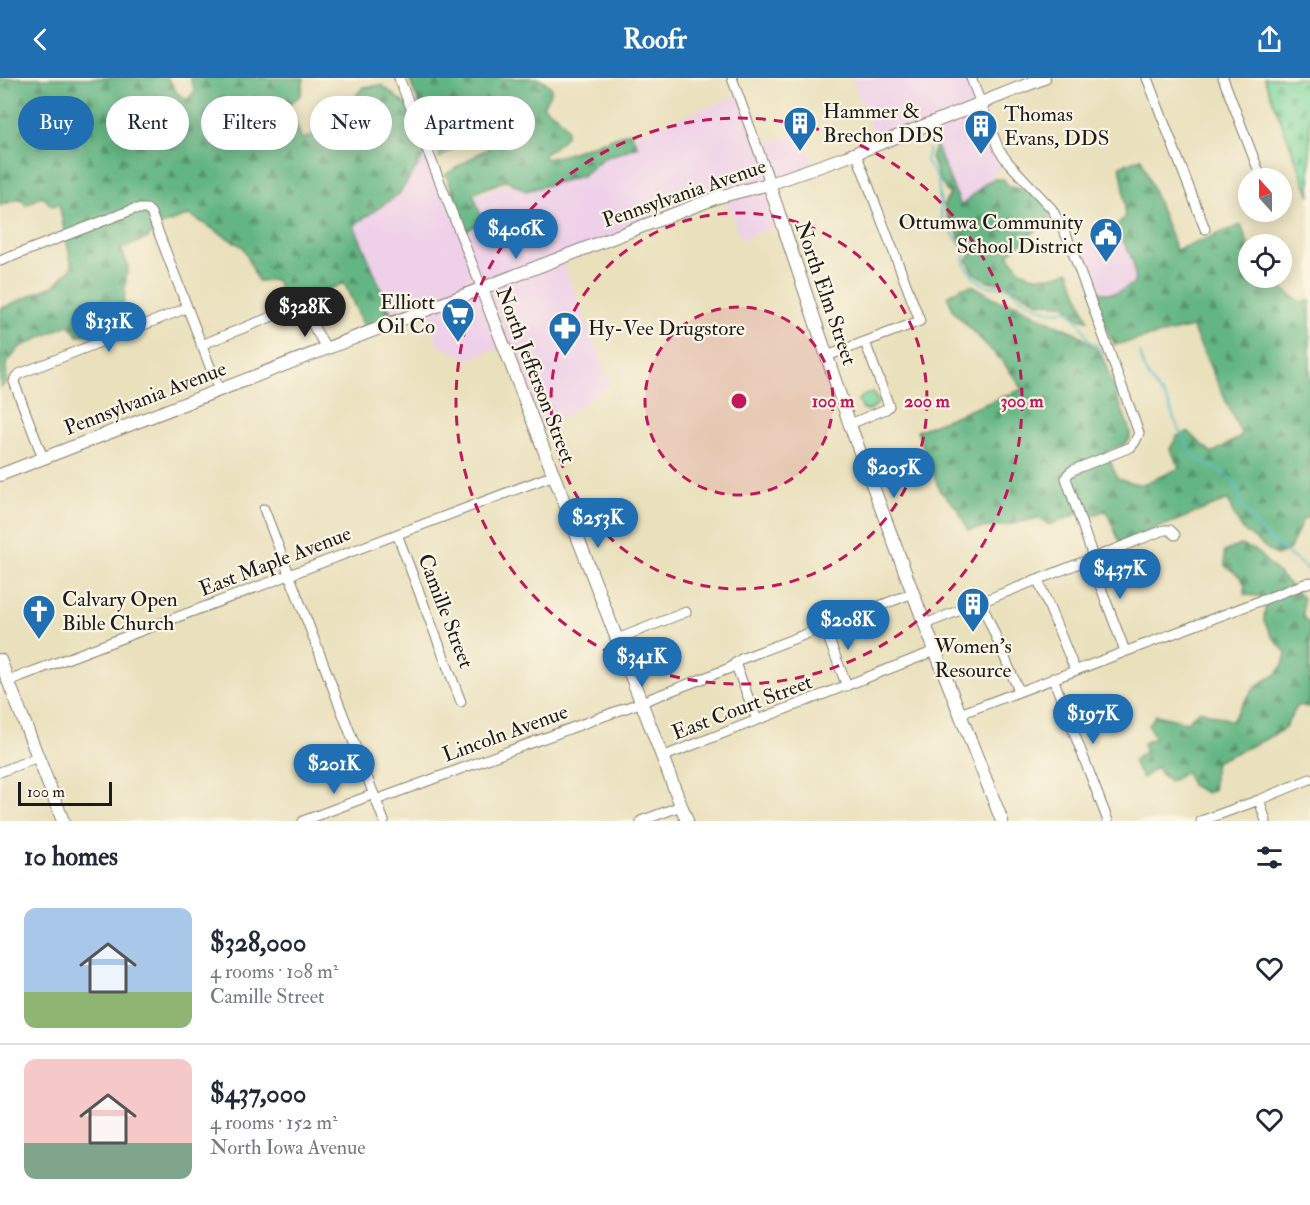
<!DOCTYPE html>
<meta charset="utf-8">
<style>
body{margin:0;font-family:"IM FELL Double Pica",serif;background:#f2f2f3;color:#1f2937;height:100vh;display:flex;flex-direction:column;font-size:22px;white-space:nowrap}
*{box-sizing:border-box;margin:0}
p{font-size:20px;color:#747a83}
.icon{flex:none;width:33px;height:33px;fill:none;stroke:currentColor;stroke-width:2;stroke-linecap:round;stroke-linejoin:round}
.map{position:relative;height:743px;overflow:hidden}
.details{display:flex;flex-direction:column;background:#fff;flex:1}
.details>*{flex:none}
.top-card{position:absolute;left:18px;top:18px;width:600px;height:54px;display:flex;gap:12px}
.needle{width:39px;rotate:339deg}
.fabs{position:absolute;left:1238px;top:90px;display:grid;gap:12px}
.fabs a{display:grid;place-items:center;width:54px;height:54px;border-radius:50%;background:#fff;box-shadow:0 3px 15px #0003;font-size:30px}
.scale{position:absolute;left:18px;bottom:15px;width:94px;box-sizing:border-box;padding-left:6px;border:3px solid #1c1c1c;border-top:0;font-size:16px;line-height:21px;white-space:nowrap;color:#1c1c1c;-webkit-text-stroke:4px #fcf5e5;paint-order:stroke}
.price{position:absolute;translate:-50% -51px;padding:0 14px;border-radius:21px;background:#1f6fb2;color:#fff;font-size:20px;line-height:39px;filter:drop-shadow(0 2px 3px #0008)}
.price::after{content:'';position:absolute;left:50%;top:36px;width:18px;height:14px;margin-left:-9px;background:inherit;clip-path:polygon(0 0,100% 0,50% 100%)}
.price.on{background:#222;color:#fff}
ul{padding:0;list-style:none}
li{display:flex;align-items:center;gap:18px;height:150px;padding:0 24px}
li+li{border-top:2px solid #e0e1e3}
li span{display:grid;place-items:center;flex:none;width:168px;height:120px;border-radius:12px;color:#555}
li>.icon{margin-inline-start:auto}
span .icon{width:72px;height:72px;fill:#fffc;stroke-width:1}
li b{font-size:26px}
h2{display:flex;justify-content:space-between;align-items:center;height:72px;padding:0 24px;font-size:26px}
.chip{padding:0 21px;border-radius:27px;background:#fff;box-shadow:0 3px 15px #0003;font-size:21px;line-height:54px}
.chip.on{background:#1f6fb2;color:#fff}
header{display:flex;justify-content:space-between;align-items:center;height:78px;padding:0 24px;background:#1f6fb2;color:#fff;font-size:27px;font-weight:800}
.map>svg:first-child{display:block}
</style>
<header><svg class="icon" aria-label="back" viewBox="0 0 24 24"><path d="M15 5l-7 7 7 7"/></svg>Roofr<svg class="icon" aria-label="share" viewBox="0 0 24 24"><path d="M12 15V3M7 8l5-5 5 5M5 13v7h14v-7"/></svg></header>
<div class="map">
<svg width="1310" height="743" viewBox="0 0 1310 743">
<defs>
<pattern id="grass-tufts" width="24" height="20" patternUnits="userSpaceOnUse" patternTransform="scale(1.5)"><rect width="24" height="20" fill="#7bd59b"/><path d="M3 7l-1-3M5 7V3M7 7l1-3M15 17l-1-3M17 17v-4M19 17l1-3" fill="none" stroke="#6ab685"/></pattern>
<pattern id="forest-firs" width="22" height="20" patternUnits="userSpaceOnUse" patternTransform="scale(1.5)"><rect width="22" height="20" fill="#64b683"/><path d="M5 1l3.5 6h-7zM16 11l3.5 6h-7z" fill="#52936a"/></pattern>
<pattern id="cemetery-stones" width="16" height="16" patternUnits="userSpaceOnUse" patternTransform="scale(1.5)"><rect width="16" height="16" fill="#7bd59b"/><path d="M2 7V4a2 2 0 0 1 4 0v3zM10 15v-3a2 2 0 0 1 4 0v3z" fill="#6ab685"/></pattern>
</defs>
<rect width="100%" height="100%" fill="#fcf5e5"/>
<filter id="ink" filterUnits="userSpaceOnUse"><feTurbulence type="fractalNoise" baseFrequency=".0167" numOctaves="2"/><feDisplacementMap in="SourceGraphic" scale="12" xChannelSelector="R" yChannelSelector="G"/><feConvolveMatrix kernelMatrix="1 2 1 2 8 2 1 2 1" color-interpolation-filters="sRGB"/></filter>
<filter id="wash" filterUnits="userSpaceOnUse"><feTurbulence type="fractalNoise" baseFrequency=".008" numOctaves="4" result="noise"/><feDisplacementMap in="SourceGraphic" scale="24" xChannelSelector="R" yChannelSelector="G"/><feGaussianBlur stdDeviation="1.35" result="paint"/><feColorMatrix in="noise" values="0 0 0 0 0 0 0 0 0 0 0 0 0 0 0 0 0 1.4 0 .05"/><feComposite in="paint" operator="in"/></filter>
<g filter="url(#wash)">
<rect width="100%" height="100%" fill="#e9e0bc"/>
<path fill="#eed0e8" d="M852 0H971L1008 84 961 128 928 47 878 67Z
M739 17 758 69 784 59 792 58 802 55 816 90 769 106 782 146 741 161 725 117 561 180 611 305 567 337 536 349 504 268 469 281 439 267 425 233 395 244 354 147 399 116 428 72 450 128Z
M1115 149 1123 165 1131 176 1136 194 1134 205 1120 214 1106 216 1092 213 1075 169 1070 166Z"/>
<path fill="url(#grass-tufts)" stroke="#4c785c" stroke-width="1.5" d="M873 314 878 325C874 330 869 334 863 331L858 322 865 317Z"/>
<path fill="url(#forest-firs)" stroke="#406950" stroke-width="1.5" d="M0 0H168L177 15 187 22 195 13 190 0H304L301 17 289 26 302 61 342 48 350 25 363 9 382 7 411 31 428 72 399 116 354 147 395 244 367 255 344 205 287 229 276 202 258 203 243 169 190 137 156 149 148 160 121 171 128 187 125 209 124 224 116 228 119 241 111 246 101 231 88 238 93 252 78 258 71 249 68 247 20 269 6 286 7 304 0 310V231L55 207 72 189 59 126 52 128 42 118 26 127 20 120 0 128Z
M409 0H537L544 3 551 9V14L543 28C548 33 554 35 559 40 579 58 557 65 544 77L546 81 567 76 630 54 638 68 602 81 582 98 526 113 507 102 473 115 483 144 466 152 446 96 488 70 505 63 519 54V44L493 39 475 24 456 35 453 56 454 70 440 80Z
M936 68 961 128 987 104 994 101H1004L1008 108 1039 116 1055 137 1008 176C1012 182 1018 192 1025 195 1039 202 1055 198 1069 193L1088 242 1077 240 1072 232 1064 226 1039 225 1006 206 987 203 974 195 967 183 973 173 972 169 967 171 959 160 955 145 948 141 944 126 950 117C940 106 935 93 931 79Z
M1141 80 1176 172 1241 147 1248 166V200H1266L1301 224 1310 223V439L1303 441 1290 471 1277 478 1243 452 1234 437 1228 422 1120 465 1106 432 1083 441 1080 435 1049 447 1039 440 1013 446 968 452 958 431 940 413 917 353 1023 311 1003 284 954 234 947 218 963 209 974 208 999 223 1018 227 1035 237 1078 256 1095 270 1102 278 1130 353V361L1123 367 1106 373 1117 400 1141 407 1180 390 1170 371 1177 358 1188 354 1212 375 1242 358 1192 249 1115 267 1109 257 1092 213C1113 217 1116 217 1134 205 1138 181 1125 169 1115 149L1125 139 1124 110 1120 88Z
M1240 467 1255 472 1303 520V539L1310 546V629L1298 627 1284 651 1264 662 1215 684C1213 694 1215 702 1213 712L1206 715 1191 707 1186 694 1169 704 1160 695 1157 689 1143 700 1136 690 1133 682 1145 674 1143 665 1155 660 1148 647 1156 637 1187 644 1200 632 1232 643C1239 631 1246 620 1255 610 1270 594 1280 605 1286 575L1272 558 1264 543 1265 530 1259 518 1245 517C1247 500 1238 497 1225 488L1224 474Z"/>
<path fill="url(#cemetery-stones)" stroke="#4c785c" stroke-width="1.5" d="M1264 0H1310V118Z"/>
<g fill="none" stroke-linecap="round" stroke-linejoin="round">
<path stroke="#50bdca" stroke-width="2" d="M929 71 926 83 938 102 942 141 966 174 964 186C971 195 977 205 989 208 995 209 1002 208 1008 210 1013 212 1018 218 1023 221 1034 228 1056 239 1067 231L1082 248 1089 263 1096 267 1104 276
M1140 274 1144 291 1157 311 1164 318 1170 328 1174 341 1192 376 1197 380 1224 395 1235 404 1242 426 1263 456 1310 493"/>
</g>
</g>
<g filter="url(#ink)">
<g fill="none" stroke-linecap="round" stroke-linejoin="round">
<defs>
<path id="minor" d="M399 0 482 211
M732 0 767 96 769 106
M971 0 999 72 1008 84 1052 131 1068 161 1139 355 1135 364 1131 369 1073 392 1068 396 1066 400 1093 479
M1147 0 1205 151
M1223 0 1261 99
M0 183 134 131H147L151 135 219 312
M201 267 286 233 300 231 304 233 327 271
M827 278 920 243 856 75
M850 346 886 331 889 328 865 264
M43 380 14 304 15 300 19 296 187 230
M264 431 384 743
M397 456 461 624
M1088 482 1098 502 1125 573
M1038 502 1075 592
M981 524 1019 613
M925 546 1164 452H1170L1175 457
M824 549 847 608
M617 561 686 534
M735 585 757 642
M1053 600 1108 743
M8 603 554 397
M960 636 1310 504
M662 679 935 573
M0 694 38 679
M376 722 634 627 730 590 741 581 913 515
M1259 722 1266 743
M303 743 374 716
M641 743 681 728
M1201 743 1259 722 1310 701"/>
<path id="major" d="M769 106 851 350 922 539 1002 743
M482 211 687 743
M0 397 718 119 769 106 846 79 1044 0
M0 582 63 743"/>
</defs>
<use href="#minor" stroke="#827e6c" stroke-width="11"/>
<use href="#major" stroke="#827e6c" stroke-width="14"/>
<use href="#minor" stroke="#fff" stroke-width="9"/>
<use href="#major" stroke="#fff" stroke-width="12"/>
</g>
</g>
<circle cx="739" cy="323" r="94" fill="#c2185b" fill-opacity=".12"/>
<g fill="none" stroke="#c2185b" stroke-width="3" stroke-dasharray="10 8">
<circle cx="739" cy="323" r="94"/>
<circle cx="739" cy="323" r="188"/>
<circle cx="739" cy="323" r="283"/>
</g>
<defs>
<symbol id="building-pin" viewBox="-11 -11 22 30"><path d="M0 17L-7.5 6A9.5 9.5 0 1 1 7.5 6Z" fill="#1f6fb2" stroke="#fcf5e5"/><path d="M-4-6H4V6H1V3H-1V6H-4ZM-2.5-4.3h1.7v1.8h-1.7ZM.8-4.3h1.7v1.8H.8ZM-2.5-1h1.7V.8h-1.7ZM.8-1h1.7V.8H.8Z" fill="#fff"/></symbol>
<symbol id="civic-pin" viewBox="-11 -11 22 30"><path d="M0 17L-7.5 6A9.5 9.5 0 1 1 7.5 6Z" fill="#1f6fb2" stroke="#fcf5e5"/><path d="M-.6-6.5H3V-4.5H.6V-3L4-1V1h2V6H-6V1h2V-1L-.6-3ZM-1.2 2.5V6h2.4V2.5Z" fill="#fff"/></symbol>
<symbol id="supermarket-pin" viewBox="-11 -11 22 30"><path d="M0 17L-7.5 6A9.5 9.5 0 1 1 7.5 6Z" fill="#1f6fb2" stroke="#fcf5e5"/><path d="M-6-5.5h2.5l.6 2H6L4.5 2H-2.5L-4.4-4H-6ZM-1.5 3.2a1.3 1.3 0 1 0 .1 0ZM3 3.2a1.3 1.3 0 1 0 .1 0Z" fill="#fff"/></symbol>
<symbol id="pharmacy-pin" viewBox="-11 -11 22 30"><path d="M0 17L-7.5 6A9.5 9.5 0 1 1 7.5 6Z" fill="#1f6fb2" stroke="#fcf5e5"/><path d="M-2-6h4v4h4v4h-4v4h-4v-4h-4v-4h4Z" fill="#fff"/></symbol>
<symbol id="church-pin" viewBox="-11 -11 22 30"><path d="M0 17L-7.5 6A9.5 9.5 0 1 1 7.5 6Z" fill="#1f6fb2" stroke="#fcf5e5"/><path d="M-1.2-6h2.4v3.5h3.3v2.4h-3.3V6h-2.4V-.1h-3.3v-2.4h3.3Z" fill="#fff"/></symbol>
</defs>
<g fill-rule="evenodd">
<use href="#building-pin" x="781" y="26" width="38" height="52"/>
<use href="#building-pin" x="962" y="29" width="38" height="52"/>
<use href="#civic-pin" x="1087" y="137" width="38" height="52"/>
<use href="#supermarket-pin" x="439" y="217" width="38" height="52"/>
<use href="#pharmacy-pin" x="546" y="231" width="38" height="52"/>
<use href="#building-pin" x="954" y="507" width="38" height="52"/>
<use href="#church-pin" x="20" y="514" width="38" height="52"/>
</g>
<g text-anchor="middle" stroke-width="4.5" stroke-linejoin="round" paint-order="stroke">
<g font-size="21" fill="#1c1c1c" stroke="#fcf5e5" text-anchor="start">
<text x="823" y="40">Hammer &amp;<tspan x="823" dy="24">Brechon DDS</tspan></text>
<text x="1004" y="43">Thomas<tspan x="1004" dy="24">Evans, DDS</tspan></text>
<text x="1083" y="151" text-anchor="end">Ottumwa Community<tspan x="1083" dy="24">School District</tspan></text>
<text x="435" y="231" text-anchor="end">Elliott<tspan x="435" dy="24">Oil Co</tspan></text>
<text x="588" y="257">Hy-Vee Drugstore</text>
<text x="62" y="528">Calvary Open<tspan x="62" dy="24">Bible Church</tspan></text>
<text x="973" y="575" text-anchor="middle">Women's<tspan x="973" dy="24">Resource</tspan></text>
</g>
<g font-size="21" fill="#1c1c1c" stroke="#fcf5e5">
<text transform="translate(684 115) rotate(-19)" y="7">Pennsylvania Avenue</text>
<text transform="translate(826 215) rotate(71)" y="7">North Elm Street</text>
<text transform="translate(536 297) rotate(69)" y="7">North Jefferson Street</text>
<text transform="translate(145 320) rotate(-21)" y="7">Pennsylvania Avenue</text>
<text transform="translate(275 483) rotate(-21)" y="7">East Maple Avenue</text>
<text transform="translate(446 533) rotate(69)" y="7">Camille Street</text>
<text transform="translate(742 629) rotate(-21)" y="7">East Court Street</text>
<text transform="translate(505 655) rotate(-20)" y="7">Lincoln Avenue</text>
</g>
</g>
<circle cx="739" cy="323" r="9" fill="#c2185b" stroke="#fcf5e5" stroke-width="3"/>
<g font-size="18" text-anchor="middle" font-weight="bold" fill="#c2185b" stroke="#fcf5e5" stroke-width="4.5" stroke-linejoin="round" paint-order="stroke">
<text x="833" y="329">100 m</text>
<text x="927" y="329">200 m</text>
<text x="1022" y="329">300 m</text>
</g>
</svg>
<div class="fabs">
<a><svg class="needle" viewBox="-14 -14 28 28"><path d="M0-13l5 13h-10z" fill="#e53935"/><path d="M0 13l5-13h-10z" fill="#747a83"/></svg></a>
<a><svg class="icon" aria-label="locate" viewBox="0 0 24 24"><circle cx="12" cy="12" r="6"/><path d="M12 2v4M12 18v4M2 12h4M18 12h4"/></svg></a>
</div>
<div class="scale">100 m</div>
<b class="price" style="left:516px;top:182px">$406K</b>
<b class="price on" style="left:305px;top:260px">$328K</b>
<b class="price" style="left:109px;top:275px">$131K</b>
<b class="price" style="left:894px;top:421px">$205K</b>
<b class="price" style="left:598px;top:471px">$253K</b>
<b class="price" style="left:1120px;top:522px">$437K</b>
<b class="price" style="left:848px;top:573px">$208K</b>
<b class="price" style="left:642px;top:610px">$341K</b>
<b class="price" style="left:1093px;top:667px">$197K</b>
<b class="price" style="left:334px;top:717px">$201K</b>
<div class="top-card">
<a class="chip on">Buy</a>
<a class="chip">Rent</a>
<a class="chip">Filters</a>
<a class="chip">New</a>
<a class="chip">Apartment</a>
</div>
</div>
<section class="details">
<h2>10 homes<svg class="icon" aria-label="filters" viewBox="0 0 24 24"><path d="M4 7h16M4 17h16"/><circle cx="9" cy="7" r="2"/><circle cx="15" cy="17" r="2"/></svg></h2>
<ul>
<li><span style="background:linear-gradient(#a9c7e8 70%,#8fb573 0)"><svg class="icon" aria-label="home" viewBox="0 0 24 24"><path d="M3 11l9-7 9 7M6 9v11h12V9"/></svg></span><div><b>$328,000</b><p>4 rooms · 108 m²</p><p>Camille Street</p></div><svg class="icon" aria-label="heart" viewBox="0 0 24 24"><path d="M12 20l-8-8c-3-5 5-10 8-4 3-6 11-1 8 4z"/></svg></li>
<li><span style="background:linear-gradient(#f6c9c9 70%,#7fa58c 0)"><svg class="icon" aria-label="home" viewBox="0 0 24 24"><path d="M3 11l9-7 9 7M6 9v11h12V9"/></svg></span><div><b>$437,000</b><p>4 rooms · 152 m²</p><p>North Iowa Avenue</p></div><svg class="icon" aria-label="heart" viewBox="0 0 24 24"><path d="M12 20l-8-8c-3-5 5-10 8-4 3-6 11-1 8 4z"/></svg></li>
</ul>
</section>
